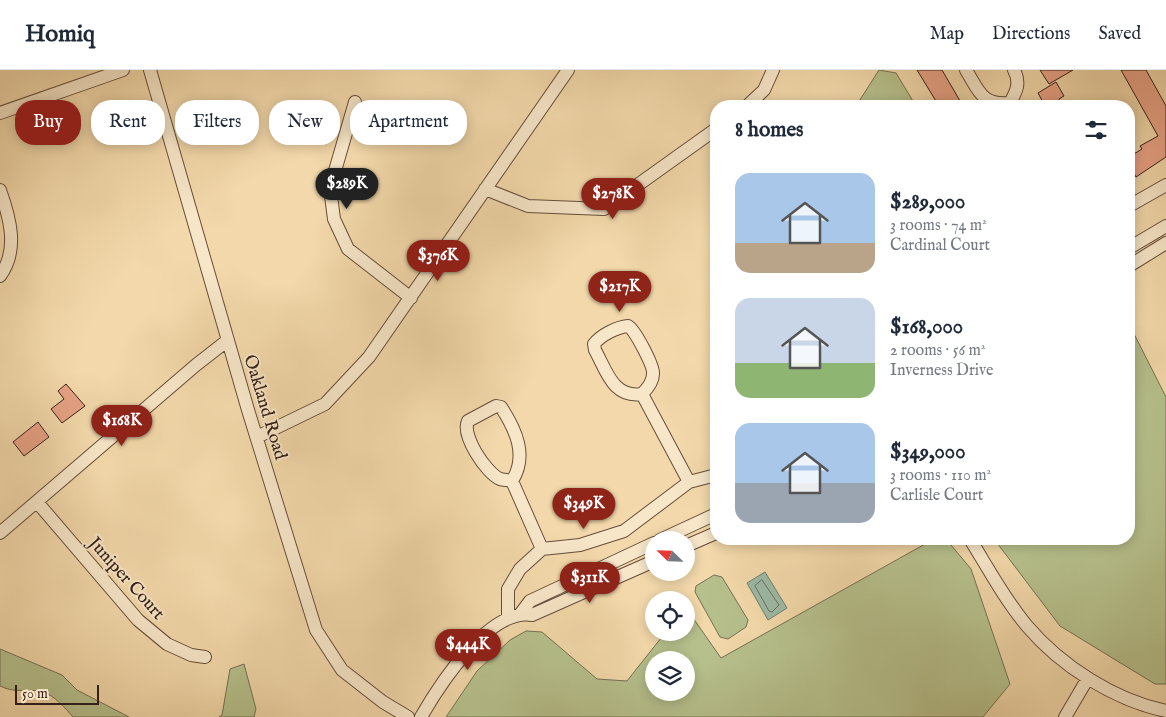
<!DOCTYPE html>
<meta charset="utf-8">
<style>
body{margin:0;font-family:"IM FELL English",serif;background:#f6f6f7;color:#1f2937;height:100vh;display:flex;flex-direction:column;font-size:19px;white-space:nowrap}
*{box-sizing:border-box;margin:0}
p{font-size:16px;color:#747a83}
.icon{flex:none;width:28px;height:28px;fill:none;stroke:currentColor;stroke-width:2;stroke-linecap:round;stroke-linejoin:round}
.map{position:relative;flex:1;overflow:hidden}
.sheet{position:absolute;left:710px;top:30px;width:425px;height:445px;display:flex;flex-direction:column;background:#fff;border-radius:20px;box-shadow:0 2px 12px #0003}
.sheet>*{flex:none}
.guide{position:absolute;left:15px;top:30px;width:475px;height:45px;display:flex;gap:10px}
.needle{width:32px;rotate:293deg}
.buttons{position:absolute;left:645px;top:461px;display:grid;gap:10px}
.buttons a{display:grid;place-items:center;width:50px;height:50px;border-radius:50%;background:#fff;box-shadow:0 2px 12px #0003;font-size:25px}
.scale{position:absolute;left:15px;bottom:12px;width:84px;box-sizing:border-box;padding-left:5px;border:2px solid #372017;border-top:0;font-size:14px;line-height:18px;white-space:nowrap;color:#372017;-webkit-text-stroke:4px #f7e6c8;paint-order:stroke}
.price{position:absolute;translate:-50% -42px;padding:0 11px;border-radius:18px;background:#8f2418;color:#fff;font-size:16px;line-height:32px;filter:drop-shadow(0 1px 2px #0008)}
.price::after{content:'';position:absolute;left:50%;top:30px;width:15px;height:11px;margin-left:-8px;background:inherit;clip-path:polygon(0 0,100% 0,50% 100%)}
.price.on{background:#222;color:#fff}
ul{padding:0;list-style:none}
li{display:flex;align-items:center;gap:15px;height:125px;padding:0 25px}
li span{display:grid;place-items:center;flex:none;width:140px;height:100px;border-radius:15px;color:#555}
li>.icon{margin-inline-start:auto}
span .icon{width:60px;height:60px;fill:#fffc;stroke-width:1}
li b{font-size:21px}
h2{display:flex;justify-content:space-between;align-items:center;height:60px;padding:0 25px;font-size:21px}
.chip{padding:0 18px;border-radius:20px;background:#fff;box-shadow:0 2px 12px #0003;font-size:18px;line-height:45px}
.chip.on{background:#8f2418;color:#fff}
header{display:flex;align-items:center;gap:30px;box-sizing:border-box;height:70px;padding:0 25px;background:#fff;border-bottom:1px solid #e0e1e3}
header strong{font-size:24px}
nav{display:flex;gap:28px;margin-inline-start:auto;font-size:18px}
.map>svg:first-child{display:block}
</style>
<header>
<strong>Homiq</strong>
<nav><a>Map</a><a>Directions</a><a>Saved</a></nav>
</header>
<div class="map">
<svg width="1166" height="647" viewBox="0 0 1166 647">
<rect width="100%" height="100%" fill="#f2d8aa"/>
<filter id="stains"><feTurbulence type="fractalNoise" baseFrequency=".004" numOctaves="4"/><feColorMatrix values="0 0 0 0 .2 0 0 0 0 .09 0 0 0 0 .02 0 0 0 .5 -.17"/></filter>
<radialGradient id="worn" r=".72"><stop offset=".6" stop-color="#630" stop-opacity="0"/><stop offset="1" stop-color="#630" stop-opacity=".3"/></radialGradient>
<path fill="#b6c08c" stroke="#767052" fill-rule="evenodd" d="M879 0 896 3 916 36H856Z
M1129 254 1166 327V614H1155L1060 556 994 469H1129Z
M934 469H946L971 499 1010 614 983 647H446L477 601 510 570 526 561 542 562 597 609 627 611 665 563 686 562V538L721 588ZM654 590H686V622H654Z
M714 505 722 507 748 550 746 557 728 569 720 567 695 522 696 516Z
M0 579 62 605 77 620 129 647H73C66 639 54 625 43 622 30 618 16 624 0 616Z
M244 594 256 639 254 647H219L222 645 230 599Z"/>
<path fill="#9cbaa5" stroke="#747c6c" d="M765 502 787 538 768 550 747 513Z"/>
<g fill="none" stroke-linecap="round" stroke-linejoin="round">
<path stroke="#6a6d5e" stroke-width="1" d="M762 510 779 535 772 542 769 541 755 516Z"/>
</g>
<path fill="#e8a386" stroke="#372017" d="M917 0H942L963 36H939Z
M1040 0H1073L1049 14Z
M1121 0H1146L1166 36V87L1136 107 1129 94V87L1142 79 1140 76 1158 66Z
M1056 12 1064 26 1059 29 1063 36H1045L1038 23Z
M66 314 85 336 62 353 51 339 64 329 58 321Z
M38 352 49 367 24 386 13 372Z"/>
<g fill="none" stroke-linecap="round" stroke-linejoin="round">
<defs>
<path id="minor" d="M150 0 248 340 316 560 342 600 383 632 408 647
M966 0C979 21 982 36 1010 33 1016 22 1021 13 1014 0
M355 32 330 118 334 149 348 179 411 228
M747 36 764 20 773 0
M0 43 123 0
M485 119 528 136 604 139 716 59
M0 120C10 148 19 180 0 206
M1129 136 1166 115
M1129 178 1166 156
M1129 196 1166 173
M628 256C635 260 654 296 653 304 653 312 647 319 642 324 613 328 607 302 595 280L594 274C601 265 617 257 628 256Z
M642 324 689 412
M496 336 501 337C516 360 528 386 512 411 508 410 503 410 500 409 486 403 461 365 468 351Z
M257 367 325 334 369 287 568 0
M512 411 542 479
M37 432 138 550 167 574 191 585 205 587
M0 463 196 295 228 270
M970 469C988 498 1005 530 1027 556 1061 596 1114 630 1166 641
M660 470 716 444
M686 476 716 463
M521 543 530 531 654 473
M508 548V519L520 499 542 479 580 475 624 461 689 412 716 405
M421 647C440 614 489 538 532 545L654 491
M1065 647 1088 608"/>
</defs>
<use href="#minor" stroke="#664e3c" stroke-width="14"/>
<use href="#minor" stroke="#f7e6c8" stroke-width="12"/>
</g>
<g text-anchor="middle" stroke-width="4" stroke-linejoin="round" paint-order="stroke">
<g font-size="18" fill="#372017" stroke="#f7e6c8">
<text transform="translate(266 337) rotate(73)" y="6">Oakland Road</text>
<text transform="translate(127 508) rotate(48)" y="6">Juniper Court</text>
</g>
</g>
<rect width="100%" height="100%" filter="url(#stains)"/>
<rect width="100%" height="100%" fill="url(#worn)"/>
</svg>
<div class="buttons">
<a><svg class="needle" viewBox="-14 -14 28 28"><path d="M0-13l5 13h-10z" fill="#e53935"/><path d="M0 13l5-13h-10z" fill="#747a83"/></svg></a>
<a><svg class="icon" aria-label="locate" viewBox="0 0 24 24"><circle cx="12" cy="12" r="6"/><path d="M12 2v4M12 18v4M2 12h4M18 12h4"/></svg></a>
<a><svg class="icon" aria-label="layers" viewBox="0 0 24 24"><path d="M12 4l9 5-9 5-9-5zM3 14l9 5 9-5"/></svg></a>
</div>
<div class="scale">50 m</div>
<b class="price on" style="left:347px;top:140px">$289K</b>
<b class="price" style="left:613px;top:150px">$278K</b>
<b class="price" style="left:438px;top:212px">$376K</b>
<b class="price" style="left:620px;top:243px">$217K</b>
<b class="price" style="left:122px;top:377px">$168K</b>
<b class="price" style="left:584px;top:460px">$349K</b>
<b class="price" style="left:590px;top:534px">$311K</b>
<b class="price" style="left:468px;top:601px">$444K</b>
<div class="guide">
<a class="chip on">Buy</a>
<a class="chip">Rent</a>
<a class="chip">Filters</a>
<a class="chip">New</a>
<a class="chip">Apartment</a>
</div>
<section class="sheet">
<h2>8 homes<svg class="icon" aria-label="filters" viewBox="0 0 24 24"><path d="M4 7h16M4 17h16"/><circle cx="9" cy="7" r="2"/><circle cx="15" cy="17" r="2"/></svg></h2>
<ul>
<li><span style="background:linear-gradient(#a9c7e8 70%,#b9a48a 0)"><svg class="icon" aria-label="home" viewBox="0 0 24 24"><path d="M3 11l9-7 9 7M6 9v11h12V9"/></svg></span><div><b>$289,000</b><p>3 rooms · 74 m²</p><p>Cardinal Court</p></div></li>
<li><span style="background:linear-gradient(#c9d6e8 65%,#8fb573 0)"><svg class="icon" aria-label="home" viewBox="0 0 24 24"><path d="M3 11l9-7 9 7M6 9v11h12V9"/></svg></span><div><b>$168,000</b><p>2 rooms · 56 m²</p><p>Inverness Drive</p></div></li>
<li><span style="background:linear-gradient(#a9c7e8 60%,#9aa5b1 0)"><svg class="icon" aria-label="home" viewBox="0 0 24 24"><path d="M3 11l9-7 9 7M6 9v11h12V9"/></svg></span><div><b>$349,000</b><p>3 rooms · 110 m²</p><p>Carlisle Court</p></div></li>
</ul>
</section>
</div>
